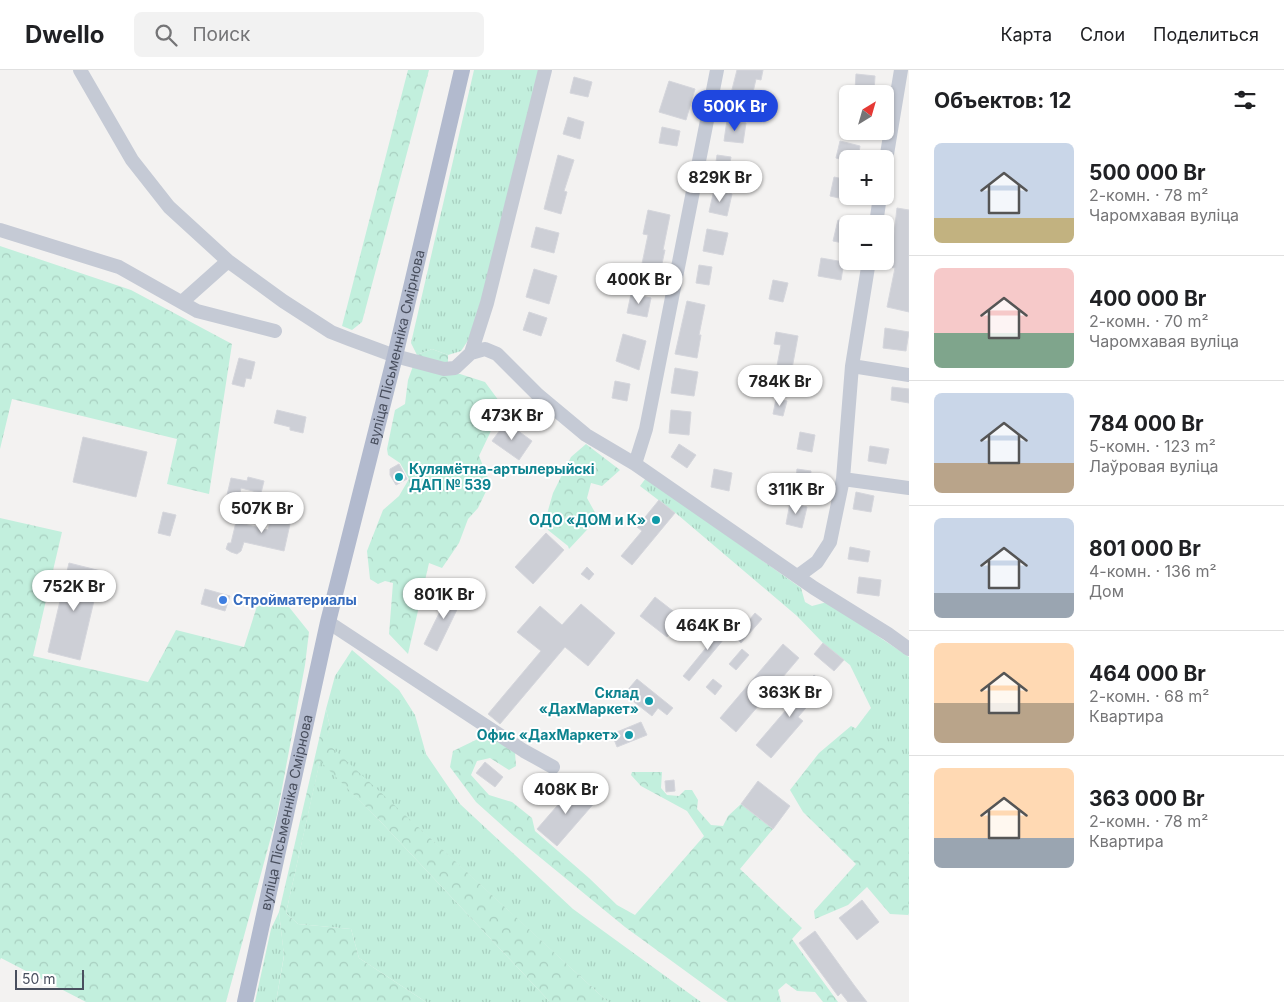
<!DOCTYPE html>
<html lang="ru">
<meta charset="utf-8">
<style>
body{margin:0;font-family:Inter,sans-serif;background:#f2f2f2;color:#202124;height:100vh;display:flex;flex-direction:column;font-size:19px;white-space:nowrap}
*{box-sizing:border-box;margin:0}
p{font-size:16px;color:#757577}
.icon{flex:none;width:28px;height:28px;fill:none;stroke:currentColor;stroke-width:2;stroke-linecap:round;stroke-linejoin:round}
.map{position:relative;flex:1;overflow:hidden}
.panel{display:flex;flex-direction:column;background:#fff;width:375px}
.panel>*{flex:none}
.needle{width:32px;rotate:37deg}
.buttons{position:absolute;left:839px;top:15px;display:grid;gap:10px}
.buttons a{display:grid;place-items:center;width:55px;height:55px;border-radius:8px;background:#fff;box-shadow:0 1px 4px #0004;font-size:25px}
.scale{position:absolute;left:15px;bottom:12px;width:69px;box-sizing:border-box;padding-left:5px;border:2px solid #494f5e;border-top:0;font-size:14px;line-height:18px;white-space:nowrap;color:#494f5e;-webkit-text-stroke:4px #fff;paint-order:stroke}
.price{position:absolute;translate:-50% -42px;padding:0 11px;border-radius:18px;background:#fff;color:#222;font-size:16px;line-height:32px;filter:drop-shadow(0 1px 2px #0008)}
.price::after{content:'';position:absolute;left:50%;top:30px;width:15px;height:11px;margin-left:-8px;background:inherit;clip-path:polygon(0 0,100% 0,50% 100%)}
.price.selected{background:#1f47df;color:#fff}
ul{padding:0;list-style:none}
li{display:flex;align-items:center;gap:15px;height:125px;padding:0 25px}
li+li{border-top:1px solid #e0e0e0}
li span{display:grid;place-items:center;flex:none;width:140px;height:100px;border-radius:8px;color:#555}
li>.icon{margin-inline-start:auto}
span .icon{width:60px;height:60px;fill:#fffc;stroke-width:1}
li b{font-size:21px}
h2{display:flex;justify-content:space-between;align-items:center;height:60px;padding:0 25px;font-size:21px}
header{display:flex;align-items:center;gap:30px;box-sizing:border-box;height:70px;padding:0 25px;background:#fff;border-bottom:1px solid #e0e0e0}
header strong{font-size:24px}
nav{display:flex;gap:28px;margin-inline-start:auto;font-size:18px}
.search{width:350px;height:45px;background:#f2f2f2;display:flex;align-items:center;gap:12px;box-sizing:border-box;padding:0 18px;border-radius:8px;color:#757577;font-size:19px}
main{display:flex;flex:1;min-height:0}
.map>svg:first-child{display:block}
</style>
<header>
<strong>Dwello</strong>
<div class="search"><svg class="icon" aria-label="search" viewBox="0 0 24 24"><circle cx="10" cy="10" r="6"/><path d="M15 15l6 6"/></svg>Поиск</div>
<nav><a>Карта</a><a>Слои</a><a>Поделиться</a></nav>
</header>
<main>
<div class="map">
<svg width="909" height="932" viewBox="0 0 909 932">
<defs>
<pattern id="grass-tufts" width="24" height="20" patternUnits="userSpaceOnUse" patternTransform="scale(1.25)"><rect width="24" height="20" fill="#c2efdd"/><path d="M3 7l-1-3M5 7V3M7 7l1-3M15 17l-1-3M17 17v-4M19 17l1-3" fill="none" stroke="#a8cfc0"/></pattern>
<pattern id="forest-crowns" width="20" height="18" patternUnits="userSpaceOnUse" patternTransform="scale(1.25)"><rect width="20" height="18" fill="#c2efdd"/><path d="M2 6a3 3 0 1 1 6 0M12 15a3 3 0 1 1 6 0" fill="none" stroke="#a8cfc0"/></pattern>
</defs>
<rect width="100%" height="100%" fill="#f3f2f1"/>
<path fill="url(#grass-tufts)" d="M474 0H540L486 214 469 269 461 281 448 285 432 279 417 285 411 273Z
M646 408 801 518 805 532 812 536 827 532 909 587V846L893 799 840 679 871 638 850 595 823 573 797 546 678 445 640 416Z
M352 580 399 620 415 645 426 684 460 734 573 839 701 932H608L325 672 330 657 326 639 335 606Z
M320 690 380 751 550 932H426L359 888 351 859 298 854 286 843Z
M279 842 284 885 276 932H255L271 859Z"/>
<path fill="url(#forest-crowns)" d="M408 0H429L362 252 352 260 342 256Z
M0 176 131 220 232 274 209 424 167 414 177 369 12 329 0 379Z
M432 279 448 285V304H460L485 312 499 331 490 363 479 386 490 413 478 438 468 449 459 473 442 498 429 493 408 584 389 564 393 513 385 511 378 514 370 509 367 481 383 440 399 426 409 409 400 393 388 385 387 379 395 340 405 334 408 310 417 285Z
M586 374 620 400 602 416 591 413 587 428 598 448 569 479 568 476 548 460 547 444 553 423 571 387Z
M0 448 62 462 33 586 148 612 176 560 244 577 258 533 289 537 309 562 305 595 277 745 226 932H86L1 888 0 890Z
M326 639 330 657 326 672 608 932H550L380 751 320 691 286 843 298 854 351 859 359 888 426 932H276L284 886 279 842Z
M851 656 893 678 909 702 908 845 890 844 867 817 848 835 815 849 814 841 856 794 803 742 790 720 819 683Z
M484 666 497 668 515 682 516 696 509 700 490 688 477 691 471 705 489 725 512 732 532 748 535 761 589 808 617 835 635 845 704 766 687 741 641 716 631 705 632 702H662L661 718 667 725 679 726 685 720H692L698 730 697 739 711 755 723 756 728 746 741 734 773 759 740 799 802 858 792 869 838 932H823L815 922 797 921 786 913 778 920 781 932H728L625 857 514 766 476 732 450 697 453 681Z"/>
<path fill="#cdcfd6" stroke="#d5d6dc" d="M737 0H763L761 10 756 9 749 40 728 35Z
M856 4 875 6 874 22 855 20Z
M574 7 592 12 588 27 570 23Z
M669 11 695 19 686 50 659 42Z
M568 47 584 52 580 69 563 64Z
M727 50 746 53 743 73 724 71Z
M662 57 680 61 677 76 659 73Z
M840 71 860 76 858 89H848V91L836 88Z
M558 85 574 90 564 121 567 122 561 144 544 139Z
M717 85 731 87 727 109 714 106Z
M834 107 848 110V130L830 126Z
M714 120 732 124 727 146 709 142Z
M897 138 909 140V242L887 237 895 198 888 197 893 172Z
M648 140 670 145 663 180H665L658 212 639 208 648 165 643 164Z
M838 150 848 152V174L833 171Z
M536 157 559 163 554 183 531 177Z
M707 159 728 163 723 185 703 181Z
M821 188 844 192 841 210 818 206Z
M699 195 712 197 709 215 696 213Z
M534 199 557 206 549 234 526 227Z
M773 210 788 213 783 232 769 229Z
M631 224 651 228 647 247 627 243Z
M687 231 705 235 699 265H701L697 288 675 284Z
M529 242 547 248 541 266 523 260Z
M885 258 909 262 906 281 883 278Z
M776 262 798 266 791 304 776 301 781 275 774 274Z
M623 264 646 271 639 300 616 291Z
M239 288 255 292 251 309 246 308 244 317 232 314Z
M675 298 698 302 694 326 671 323Z
M615 311 630 314 627 331 612 328Z
M892 317 909 319V333L891 330Z
M776 329 787 331 783 346 773 344Z
M277 340 306 347 303 363 290 360V357L274 353Z
M671 340 691 342 689 365 669 363Z
M506 352 532 371 519 390 492 371Z
M800 362 815 365 812 382 797 379Z
M83 367 147 382 136 427 73 412Z
M679 374 696 385 687 398 671 387Z
M870 376 889 379 886 394 868 391Z
M399 394 407 409 396 415 390 405V399Z
M714 399 732 403 729 421 711 417Z
M797 399 811 401 809 422 795 420Z
M248 407 264 411 261 423 241 418 239 428 227 425 231 408 247 411Z
M856 422 874 426 871 442 853 439Z
M659 430 675 443 632 495 621 486 642 461 637 457Z
M790 433 807 437 802 458 786 454Z
M273 441 292 445 284 481 244 472 241 481 237 484 231 482 226 479 228 473H231L236 452 268 460Z
M163 442 176 445 170 466 158 463Z
M546 463 564 480 533 514 515 497Z
M850 477 870 481 868 492 848 489Z
M69 493 101 501 80 590 48 582Z
M587 497 594 504 589 510 581 504Z
M859 507 881 510 879 526 857 523Z
M205 519 230 526 225 541 201 534Z
M451 519 464 525 437 581 424 574Z
M655 527 682 548 667 567 640 546Z
M581 534 615 563 588 596 565 577 500 654 488 644 541 581 517 562 540 536 562 555Z
M755 543 762 549 741 573 735 567Z
M727 552 733 558 689 611 683 606Z
M823 573 844 590 834 601 814 584Z
M783 574 799 588 736 662 720 648Z
M742 579 749 585 736 600 729 594Z
M814 605 826 615 798 647 803 651 771 688 756 675 792 633 791 632Z
M637 609 673 638 667 645 658 638 652 646 624 624Z
M713 609 722 616 715 625 706 617Z
M641 652 647 665 617 677 612 664Z
M485 692 503 707 495 717 476 703Z
M674 710 675 721 666 722 665 711Z
M758 711 790 736 773 759 741 734Z
M576 714 596 731 557 776 537 759Z
M862 830 879 852 857 870 839 848Z
M815 861 854 915 867 932H848L841 923 838 926 799 873Z"/>
<g fill="none" stroke-linecap="round" stroke-linejoin="round">
<path stroke="#c5cad5" stroke-width="14" d="M80 0 132 90 169 137 228 191 283 231 331 262 349 269 395 286 444 299 455 298 471 283 485 279 497 284 538 325 586 365 635 394 814 518 888 564 909 579
M885 96 901 0
M876 154 880 126
M0 160 119 197 197 241 275 261
M182 232 228 191
M471 283 487 233 545 0
M852 296 909 305
M635 394 646 359 717 0
M843 409 909 418
M798 506 817 492 830 472 843 409 852 296 869 191
M328 552 524 681 553 697"/>
<path stroke="#b2bace" stroke-width="16" id="s1" d="M245 932 328 552 395 286 462 0"/>
</g>
<g fill="#0f9aa8" stroke="#fff" stroke-width="2">
<circle cx="399" cy="407" r="5"/>
<circle cx="656" cy="450" r="5"/>
<circle cx="649" cy="631" r="5"/>
<circle cx="629" cy="665" r="5"/>
</g>
<circle fill="#3f7fe0" stroke="#fff" stroke-width="2" cx="223" cy="530" r="5"/>
<g text-anchor="middle" stroke-width="4" stroke-linejoin="round" paint-order="stroke">
<g font-size="14" fill="#494f5e" stroke="#fff">
<text dy="5" stroke="none"><textPath href="#s1" startOffset="672">вуліца Пісьменніка Смірнова</textPath></text>
<text dy="5" stroke="none"><textPath href="#s1" startOffset="194">вуліца Пісьменніка Смірнова</textPath></text>
</g>
<g font-size="14" font-weight="bold" fill="#0d838f" stroke="#fff" text-anchor="end">
<text x="409" y="404" text-anchor="start">Кулямётна-артылерыйскі<tspan x="409" dy="16">ДАП № 539</tspan></text>
<text x="646" y="455">ОДО «ДОМ и К»</text>
<text x="639" y="628">Склад<tspan x="639" dy="16">«ДахМаркет»</tspan></text>
<text x="619" y="670">Офис «ДахМаркет»</text>
</g>
<g font-size="14" font-weight="bold" fill="#366cbe" stroke="#fff" text-anchor="start">
<text x="233" y="535">Стройматериалы</text>
</g>
</g>
</svg>
<div class="buttons">
<a><svg class="needle" viewBox="-14 -14 28 28"><path d="M0-13l5 13h-10z" fill="#e53935"/><path d="M0 13l5-13h-10z" fill="#757577"/></svg></a>
<a>+</a>
<a>−</a>
</div>
<div class="scale">50 m</div>
<b class="price selected" style="left:735px;top:62px">500K Br</b>
<b class="price" style="left:720px;top:133px">829K Br</b>
<b class="price" style="left:639px;top:235px">400K Br</b>
<b class="price" style="left:780px;top:337px">784K Br</b>
<b class="price" style="left:512px;top:371px">473K Br</b>
<b class="price" style="left:796px;top:445px">311K Br</b>
<b class="price" style="left:262px;top:464px">507K Br</b>
<b class="price" style="left:74px;top:542px">752K Br</b>
<b class="price" style="left:444px;top:550px">801K Br</b>
<b class="price" style="left:708px;top:581px">464K Br</b>
<b class="price" style="left:790px;top:648px">363K Br</b>
<b class="price" style="left:566px;top:745px">408K Br</b>
</div>
<section class="panel">
<h2>Объектов: 12<svg class="icon" aria-label="filters" viewBox="0 0 24 24"><path d="M4 7h16M4 17h16"/><circle cx="9" cy="7" r="2"/><circle cx="15" cy="17" r="2"/></svg></h2>
<ul>
<li><span style="background:linear-gradient(#c9d6e8 75%,#c2b280 0)"><svg class="icon" aria-label="home" viewBox="0 0 24 24"><path d="M3 11l9-7 9 7M6 9v11h12V9"/></svg></span><div><b>500 000 Br</b><p>2-комн. · 78 m²</p><p>Чаромхавая вуліца</p></div></li>
<li><span style="background:linear-gradient(#f6c9c9 65%,#7fa58c 0)"><svg class="icon" aria-label="home" viewBox="0 0 24 24"><path d="M3 11l9-7 9 7M6 9v11h12V9"/></svg></span><div><b>400 000 Br</b><p>2-комн. · 70 m²</p><p>Чаромхавая вуліца</p></div></li>
<li><span style="background:linear-gradient(#c9d6e8 70%,#b9a48a 0)"><svg class="icon" aria-label="home" viewBox="0 0 24 24"><path d="M3 11l9-7 9 7M6 9v11h12V9"/></svg></span><div><b>784 000 Br</b><p>5-комн. · 123 m²</p><p>Лаўровая вуліца</p></div></li>
<li><span style="background:linear-gradient(#c9d6e8 75%,#9aa5b1 0)"><svg class="icon" aria-label="home" viewBox="0 0 24 24"><path d="M3 11l9-7 9 7M6 9v11h12V9"/></svg></span><div><b>801 000 Br</b><p>4-комн. · 136 m²</p><p>Дом</p></div></li>
<li><span style="background:linear-gradient(#ffd9b3 60%,#b9a48a 0)"><svg class="icon" aria-label="home" viewBox="0 0 24 24"><path d="M3 11l9-7 9 7M6 9v11h12V9"/></svg></span><div><b>464 000 Br</b><p>2-комн. · 68 m²</p><p>Квартира</p></div></li>
<li><span style="background:linear-gradient(#ffd9b3 70%,#9aa5b1 0)"><svg class="icon" aria-label="home" viewBox="0 0 24 24"><path d="M3 11l9-7 9 7M6 9v11h12V9"/></svg></span><div><b>363 000 Br</b><p>2-комн. · 78 m²</p><p>Квартира</p></div></li>
</ul>
</section>
</main>
